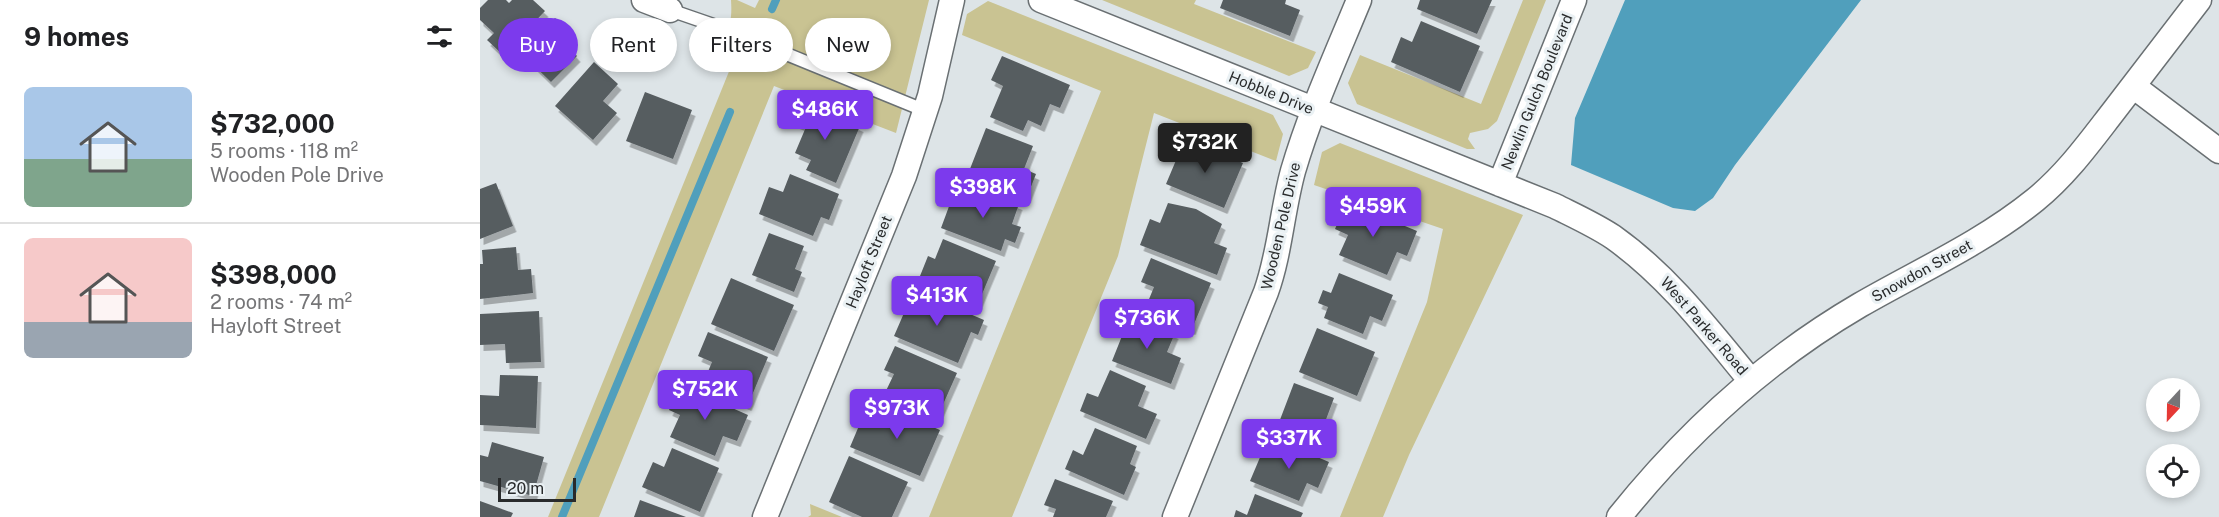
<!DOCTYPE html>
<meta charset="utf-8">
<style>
body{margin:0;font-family:"Public Sans",sans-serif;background:#f6f6f6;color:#202124;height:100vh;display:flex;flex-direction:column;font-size:22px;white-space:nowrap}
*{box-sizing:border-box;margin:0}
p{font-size:20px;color:#757577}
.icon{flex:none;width:33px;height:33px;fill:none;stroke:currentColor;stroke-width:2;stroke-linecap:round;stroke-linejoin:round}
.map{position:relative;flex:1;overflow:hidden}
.sheet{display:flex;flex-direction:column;background:#fff;width:480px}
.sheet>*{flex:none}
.guide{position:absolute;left:18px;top:18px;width:570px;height:54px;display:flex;gap:12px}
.needle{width:39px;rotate:202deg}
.buttons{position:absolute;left:1666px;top:378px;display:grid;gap:12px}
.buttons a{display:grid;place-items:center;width:54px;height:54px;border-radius:50%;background:#fff;box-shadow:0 3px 9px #0003;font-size:30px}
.scale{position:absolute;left:18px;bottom:15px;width:78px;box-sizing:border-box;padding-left:6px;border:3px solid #292b2c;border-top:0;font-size:16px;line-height:21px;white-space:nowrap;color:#292b2c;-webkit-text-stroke:4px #eaf1f4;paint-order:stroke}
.price{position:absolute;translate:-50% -51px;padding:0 14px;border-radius:6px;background:#7c3aed;color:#fff;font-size:20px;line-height:39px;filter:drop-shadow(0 2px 3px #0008)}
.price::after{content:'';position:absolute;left:50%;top:36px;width:18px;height:14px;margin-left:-9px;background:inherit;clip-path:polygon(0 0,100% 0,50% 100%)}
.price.current{background:#222;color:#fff}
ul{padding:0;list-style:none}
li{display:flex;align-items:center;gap:18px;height:150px;padding:0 24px}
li+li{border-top:2px solid #e0e0e0}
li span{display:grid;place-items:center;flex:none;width:168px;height:120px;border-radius:9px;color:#555}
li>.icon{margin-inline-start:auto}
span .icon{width:72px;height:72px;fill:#fffc;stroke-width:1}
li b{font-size:26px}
h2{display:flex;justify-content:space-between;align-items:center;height:72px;padding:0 24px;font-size:26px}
.tag{padding:0 21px;border-radius:27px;background:#fff;box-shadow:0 3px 9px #0003;font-size:21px;line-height:54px}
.tag.current{background:#7c3aed;color:#fff}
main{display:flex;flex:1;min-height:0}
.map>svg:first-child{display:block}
</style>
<main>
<section class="sheet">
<h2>9 homes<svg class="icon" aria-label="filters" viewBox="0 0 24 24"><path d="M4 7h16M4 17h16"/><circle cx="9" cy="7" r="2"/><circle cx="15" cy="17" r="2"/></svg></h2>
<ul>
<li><span style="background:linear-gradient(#a9c7e8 60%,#7fa58c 0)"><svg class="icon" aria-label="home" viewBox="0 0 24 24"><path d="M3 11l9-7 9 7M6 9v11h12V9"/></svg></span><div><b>$732,000</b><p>5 rooms · 118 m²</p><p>Wooden Pole Drive</p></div></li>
<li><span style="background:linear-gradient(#f6c9c9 70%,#9aa5b1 0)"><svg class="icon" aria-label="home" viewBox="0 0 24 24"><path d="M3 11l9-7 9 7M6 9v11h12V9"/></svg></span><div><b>$398,000</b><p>2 rooms · 74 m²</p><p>Hayloft Street</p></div></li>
</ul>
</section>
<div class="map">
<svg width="1739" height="517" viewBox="0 0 1739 517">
<defs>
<filter id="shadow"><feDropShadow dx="3.5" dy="6" stdDeviation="0" flood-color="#0004"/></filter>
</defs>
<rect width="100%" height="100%" fill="#dde4e7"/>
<path fill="#c9c392" d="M251 0H257L275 8 279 0H449L416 133 294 86 119 517H68L250 69 227 59C246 38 253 29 251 0Z
M622 0H716L714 4 836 52 828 68 809 76Z
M1043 0H1066L1017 121 1008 129 990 133 988 139 995 149H987L877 104 868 83 880 55 1001 104Z
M508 1 793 115 803 134 796 161 674 113 638 256 532 517H449L621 91 482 35 487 14Z
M860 143 1043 215 929 455 903 517H860L947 302 963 229 834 185 842 152Z
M330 504 362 517H328L331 515Z"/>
<path fill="#509fbc" d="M1145 0H1381L1255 165 1233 198 1215 211 1193 208 1091 165 1095 118Z"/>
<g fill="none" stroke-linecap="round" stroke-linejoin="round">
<path stroke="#509fbc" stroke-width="8" d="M292 9 296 0
M82 517 250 112"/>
</g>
<path fill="#575d60" filter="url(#shadow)" d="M8 0H26L29 3 32 0H53L65 11 23 55 7 40 14 33 0 20V8Z
M743 0H806L805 4 820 10 810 36 740 8Z
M940 0H1012L997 34 937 9Z
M75 18 93 35 85 43 97 56 71 82 41 53Z
M941 21 1000 46 980 92 911 62 921 37 932 42Z
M522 56 590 85 580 108 570 104 561 126 548 120 543 131 510 117 523 86 511 80Z
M114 62 138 84 123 101 137 113 113 140 75 106Z
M165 92 212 110 193 159 146 141Z
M322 102 380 126 356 183 326 170 331 160 315 153 326 127 314 122Z
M506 128 553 146 544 169 556 174 547 197 488 174Z
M705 139 763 163 744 208 686 184Z
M310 174 359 194 349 220 341 217 333 236 279 214 289 187 303 192Z
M16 183 33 226 0 239V189Z
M490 186 539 204 532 224 541 227 535 243 525 239 521 251 461 228 471 201 482 206Z
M867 202 937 231 927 256 917 252 907 275 859 255 868 235 855 229Z
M688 203 716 209 742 224 734 243 747 248 737 275 660 245 670 219 680 223Z
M289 233 324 246 315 269 322 272 314 292 272 275Z
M463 239 516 261 497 306 438 281 448 256 455 259Z
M36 247 38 270 51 269 53 293 0 299V264H3L2 250Z
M671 258 731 283 712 329 665 309 674 287 661 282Z
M859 273 913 295 902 321 890 316 883 334 844 318 848 307 838 303 843 290 851 293Z
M251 278 314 305 294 351 231 324Z
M434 290 504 320 498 335 491 332 478 363 414 336Z
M59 311 61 362 26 363 25 344 0 345V314Z
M650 316 695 333 687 352 701 358 691 384 632 361Z
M837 328 895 352 877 396 819 372Z
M228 332 288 357 268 405 222 386 232 362 218 356Z
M415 346 477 373 457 418 404 395 414 374 404 370Z
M630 370 666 386 658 406 677 414 666 439 600 411 607 393 618 397Z
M20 375 58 376 56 428 0 425V395L19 396Z
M814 383 854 398 838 441 798 425Z
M200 385 268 415 257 441 243 436 235 456 190 437 200 415 189 410Z
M401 405 460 430 440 476 370 447 381 421 392 426Z
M615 428 657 446 650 464 656 467 644 495 585 469 593 450 603 455Z
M795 439 849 462 838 488 827 483 819 501 770 481 781 455 787 458Z
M12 442 64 457 53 496 0 481V455L8 457Z
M192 448 239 468 220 512 162 487 173 462 184 467Z
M369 456 428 482 412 517H382L349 502Z
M575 479 633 501 626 517H573L576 509 564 505Z
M775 494 823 513 821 517H754L756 510 767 515Z
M160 500 206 517H154Z
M0 501 33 513 31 517H0Z"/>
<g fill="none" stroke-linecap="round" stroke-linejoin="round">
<defs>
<path id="lane" d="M190 10 245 29 446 111"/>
<path id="street" d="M164 0 190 10
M561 0 1075 206C1095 216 1115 225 1133 237 1188 276 1228 329 1271 381
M1653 86 1739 151
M1020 184 1094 0
M285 517 424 176 450 96 472 0
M695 517 786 292C800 253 802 211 813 171 830 113 856 56 879 0
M1139 517C1207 432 1286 360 1380 305 1439 271 1502 243 1555 200 1586 175 1609 143 1633 112 1662 74 1691 37 1719 0"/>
</defs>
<use href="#lane" stroke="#6a7073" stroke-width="15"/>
<use href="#street" stroke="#6a7073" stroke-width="27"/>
<use href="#lane" stroke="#fff" stroke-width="12"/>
<use href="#street" stroke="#fff" stroke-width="24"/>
</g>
<g text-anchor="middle" stroke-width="6" stroke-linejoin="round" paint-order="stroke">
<g font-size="15" fill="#292b2c" stroke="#eaf1f4">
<text transform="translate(1057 92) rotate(-68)" y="5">Newlin Gulch Boulevard</text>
<text transform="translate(791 93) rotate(22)" y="5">Hobble Drive</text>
<text transform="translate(801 226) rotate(-77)" y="5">Wooden Pole Drive</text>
<text transform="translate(389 262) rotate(-68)" y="5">Hayloft Street</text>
<text transform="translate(1442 271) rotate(-29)" y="5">Snowdon Street</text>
<text transform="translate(1224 326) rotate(49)" y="5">West Parker Road</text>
</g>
</g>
</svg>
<div class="buttons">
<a><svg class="needle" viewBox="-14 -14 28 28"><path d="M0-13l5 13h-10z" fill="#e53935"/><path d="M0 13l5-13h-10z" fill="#757577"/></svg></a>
<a><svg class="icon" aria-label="locate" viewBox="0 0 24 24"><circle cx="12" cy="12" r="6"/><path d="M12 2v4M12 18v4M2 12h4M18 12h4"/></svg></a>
</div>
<div class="scale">20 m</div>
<b class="price" style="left:345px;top:141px">$486K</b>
<b class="price current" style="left:725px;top:174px">$732K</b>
<b class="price" style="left:503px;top:219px">$398K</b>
<b class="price" style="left:893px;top:238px">$459K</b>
<b class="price" style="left:457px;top:327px">$413K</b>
<b class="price" style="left:667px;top:350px">$736K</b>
<b class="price" style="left:225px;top:421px">$752K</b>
<b class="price" style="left:417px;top:440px">$973K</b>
<b class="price" style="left:809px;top:470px">$337K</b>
<div class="guide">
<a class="tag current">Buy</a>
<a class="tag">Rent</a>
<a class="tag">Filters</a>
<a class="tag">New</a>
</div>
</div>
</main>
